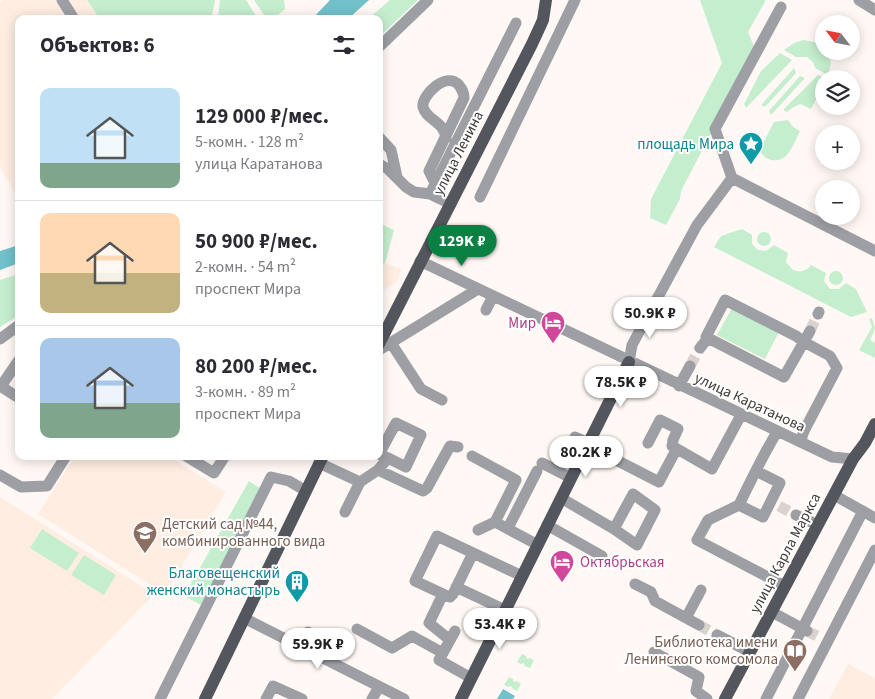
<!DOCTYPE html>
<html lang="ru">
<meta charset="utf-8">
<style>
body{margin:0;font-family:"Source Sans 3",sans-serif;background:#f7f7f7;color:#2b2b33;height:100vh;display:flex;flex-direction:column;font-size:19px;white-space:nowrap}
*{box-sizing:border-box;margin:0}
p{font-size:16px;color:#7c7c81}
.icon{flex:none;width:28px;height:28px;fill:none;stroke:currentColor;stroke-width:2;stroke-linecap:round;stroke-linejoin:round}
.map{position:relative;flex:1;overflow:hidden}
.details{position:absolute;left:15px;top:15px;width:368px;height:445px;display:flex;flex-direction:column;background:#fff;border-radius:10px;box-shadow:0 2px 12px #0003}
.details>*{flex:none}
.needle{width:32px;rotate:302deg}
.controls{position:absolute;left:815px;top:15px;display:grid;gap:10px}
.controls a{display:grid;place-items:center;width:45px;height:45px;border-radius:50%;background:#fff;box-shadow:0 2px 12px #0003;font-size:25px}
.price{position:absolute;translate:-50% -42px;padding:0 11px;border-radius:18px;background:#fff;color:#222;font-size:16px;line-height:32px;filter:drop-shadow(0 1px 2px #0008)}
.price::after{content:'';position:absolute;left:50%;top:30px;width:15px;height:11px;margin-left:-8px;background:inherit;clip-path:polygon(0 0,100% 0,50% 100%)}
.price.selected{background:#0b8043;color:#fff}
ul{padding:0;list-style:none}
li{display:flex;align-items:center;gap:15px;height:125px;padding:0 25px}
li+li{border-top:1px solid #e1e1e2}
li span{display:grid;place-items:center;flex:none;width:140px;height:100px;border-radius:10px;color:#555}
li>.icon{margin-inline-start:auto}
span .icon{width:60px;height:60px;fill:#fffc;stroke-width:1}
li b{font-size:21px}
h2{display:flex;justify-content:space-between;align-items:center;height:60px;padding:0 25px;font-size:21px}
.map>svg:first-child{display:block}
</style>
<div class="map">
<svg width="875" height="699" viewBox="0 0 875 699">
<rect width="100%" height="100%" fill="#fff8f4"/>
<path fill="#ffede2" d="M3 0H87L100 19H19V200L0 167V3Z
M379 223 394 230 385 263 402 269 397 282 379 293Z
M75 456H168L226 492 165 594 38 514Z
M0 497 154 594 52 699H0Z
M848 664 875 678V699H829Z"/>
<path fill="#c5eece" d="M87 0H215V1L211 19H100Z
M220 0H246L258 19H218Z
M254 0H284L285 9 273 19 266 18Z
M390 0H418L379 37V19H368Z
M700 0H766L748 32 755 49 681 191 680 199 666 225 650 218 651 199 722 63Z
M803 40 814 42 824 48V51H827L831 63 828 75 815 68 813 62 807 57H796L784 50 794 43Z
M780 53 792 60 746 108 744 104 761 71Z
M794 68 796 73 765 107 761 105Z
M818 75 826 79H824V84L811 109 800 104 792 108 787 112 783 110Z
M800 76 805 78 771 115 769 111Z
M788 120 793 127 800 131C796 139 792 150 786 156 777 164 762 160 760 149L774 122Z
M379 223 394 230 385 263 379 265Z
M742 229 752 235V244L758 250 766 251 774 245 788 253 786 262 793 270C800 273 807 271 811 265L826 273 824 281 830 289H839L846 283 856 289 867 312 851 317 714 247 721 236Z
M757 239a7 7 0 1 1 14 0a7 7 0 1 1-14 0Z
M829 278a7 7 0 1 1 14 0a7 7 0 1 1-14 0Z
M19 274V315L0 327V280Z
M732 308 779 332 765 359 717 335Z
M872 318 875 329 870 340 875 343V358L859 350 872 327 869 319Z
M249 481 261 489 203 606 184 596Z
M42 529 79 553 67 571 30 548Z
M84 555 116 575 104 595 71 575Z
M522 654 526 656 527 659 530 658 534 660 530 668 525 666 524 663 521 664 517 662Z
M509 677 513 679 514 682 517 681 521 684 517 691 513 689 511 686 508 687 504 685Z"/>
<path fill="#71c0ca" d="M330 0H369L348 19H312Z
M19 245V263L0 270V251Z
M503 689 515 696 513 699H497Z"/>
<g fill="none" stroke-linecap="round" stroke-linejoin="round">
<path stroke="#d9d2cf" stroke-width="11" stroke-dasharray="11 5.5" stroke-linecap="butt" d="M810 331 818 314
M690 366 700 348
M779 506 796 515
M699 625 717 635
M807 631 821 638"/>
<path stroke="#9e9fa4" stroke-width="11" d="M62 0 74 19
M859 0 875 10
M379 47 428 0
M379 137 391 150 397 177
M379 164 388 169 406 187 414 192 430 194 451 204
M732 178 875 251
M435 183 429 171 464 98C464 92 462 89 458 84 445 72 421 96 423 107 426 120 444 121 446 138
M430 194 516 23
M480 197 575 0
M420 261 832 457 853 459
M486 310 493 296
M818 314 819 312
M0 339 19 325
M391 343 421 389 442 400
M700 348 708 338
M379 350 478 289
M629 362 632 345 697 225 732 178 715 129 781 7
M0 386 19 398
M1 386 19 360
M679 386 690 366
M575 437 588 443
M800 442 804 431 837 368 830 356 804 342 796 336 725 300 706 337 784 377 810 331
M648 443 660 420 678 429 673 440 672 446 712 469 741 415
M587 445 659 482 676 450
M186 456 214 473 225 456
M472 456 516 480 495 522
M319 463 360 482 378 470 388 458 379 454 396 423 421 435 406 467 388 458
M542 463 571 478
M378 470 423 491 427 488 450 446 458 447
M756 471 780 483 763 517 739 505C751 480 763 455 777 432
M0 475 21 487 47 486 66 456
M834 495 875 518
M561 498 614 529 637 545 655 510 633 494 614 529
M739 505 708 520 697 540 785 586
M345 512 360 482
M796 515 818 525
M547 525 602 556
M508 528 537 471
M478 530 495 522 538 545
M635 584 651 592 655 601 686 618 701 590
M456 587 505 610
M443 594 415 581 437 536 522 576
M772 612 807 631
M244 618 404 699
M686 618 699 625
M357 629 392 648 412 636 443 653
M455 631 439 660 471 678
M717 635 750 652
M450 640 429 623 443 594 450 597 453 594 473 553
M300 646 308 632
M654 652 699 677 696 691 707 699
M160 699 271 477 289 481 306 491
M266 699 273 686 302 699
M372 699 379 687
M766 699 863 511
M798 699 875 550"/>
<path stroke="#54565e" stroke-width="12" d="M379 344 532 44 543 20 546 0
M205 699 323 456
M461 699 629 362
M725 699 853 459 865 443 875 424"/>
</g>
<defs>
<symbol id="sight-pin" viewBox="-11 -11 22 30"><path d="M0 17L-7.5 6A9.5 9.5 0 1 1 7.5 6Z" fill="#0f9aa8" stroke="#fff"/><path d="M0-6L1.8-2.2L6-1.7L2.9 1.2L3.7 5.4L0 3.3L-3.7 5.4L-2.9 1.2L-6-1.7L-1.8-2.2Z" fill="#fff"/></symbol>
<symbol id="hotel-pin" viewBox="-11 -11 22 30"><path d="M0 17L-7.5 6A9.5 9.5 0 1 1 7.5 6Z" fill="#d1479c" stroke="#fff"/><path d="M-6-4.5h1.5V1H6V5H4.5V3h-9V5H-6ZM-4 0a1.8 1.8 0 1 1 3.6 0ZM.5 0V-2.5h3Q6-2.5 6 0Z" fill="#fff"/></symbol>
<symbol id="school-pin" viewBox="-11 -11 22 30"><path d="M0 17L-7.5 6A9.5 9.5 0 1 1 7.5 6Z" fill="#8d6e63" stroke="#fff"/><path d="M0-5L7-2L0 1L-7-2ZM-4 1L0 2.5L4 1V4Q0 6-4 4Z" fill="#fff"/></symbol>
<symbol id="building-pin" viewBox="-11 -11 22 30"><path d="M0 17L-7.5 6A9.5 9.5 0 1 1 7.5 6Z" fill="#0f9aa8" stroke="#fff"/><path d="M-4-6H4V6H1V3H-1V6H-4ZM-2.5-4.3h1.7v1.8h-1.7ZM.8-4.3h1.7v1.8H.8ZM-2.5-1h1.7V.8h-1.7ZM.8-1h1.7V.8H.8Z" fill="#fff"/></symbol>
<symbol id="library-pin" viewBox="-11 -11 22 30"><path d="M0 17L-7.5 6A9.5 9.5 0 1 1 7.5 6Z" fill="#8d6e63" stroke="#fff"/><path d="M-6-4Q-3-5.5-.7-3.5V5Q-3 3-6 4ZM6-4Q3-5.5 .7-3.5V5Q3 3 6 4Z" fill="#fff"/></symbol>
</defs>
<g fill-rule="evenodd">
<use href="#sight-pin" x="737" y="130" width="28" height="38"/>
<use href="#hotel-pin" x="539" y="309" width="28" height="38"/>
<use href="#school-pin" x="131" y="519" width="28" height="38"/>
<use href="#hotel-pin" x="548" y="548" width="28" height="38"/>
<use href="#building-pin" x="283" y="568" width="28" height="38"/>
<use href="#library-pin" x="781" y="637" width="28" height="38"/>
</g>
<g text-anchor="middle" stroke-width="4" stroke-linejoin="round" paint-order="stroke">
<g font-size="15" fill="#0d838f" stroke="#fff" text-anchor="end">
<text x="734" y="149">площадь Мира</text>
<text x="280" y="578">Благовещенский<tspan x="280" dy="17">женский монастырь</tspan></text>
</g>
<g font-size="15" fill="#403c39" stroke="#fff">
<text transform="translate(458 153) rotate(-63)" y="5">улица Ленина</text>
<text transform="translate(750 402) rotate(25)" y="5">улица Каратанова</text>
<text transform="translate(785 553) rotate(-62)" y="5">улица Карла Маркса</text>
</g>
<g font-size="15" fill="#b23c85" stroke="#fff" text-anchor="end">
<text x="536" y="328">Мир</text>
<text x="580" y="567" text-anchor="start">Октябрьская</text>
</g>
<g font-size="15" fill="#785e54" stroke="#fff" text-anchor="start">
<text x="162" y="529">Детский сад №44,<tspan x="162" dy="17">комбинированного вида</tspan></text>
<text x="778" y="647" text-anchor="end">Библиотека имени<tspan x="778" dy="17">Ленинского комсомола</tspan></text>
</g>
</g>
</svg>
<div class="controls">
<a><svg class="needle" viewBox="-14 -14 28 28"><path d="M0-13l5 13h-10z" fill="#e53935"/><path d="M0 13l5-13h-10z" fill="#7c7c81"/></svg></a>
<a><svg class="icon" aria-label="layers" viewBox="0 0 24 24"><path d="M12 4l9 5-9 5-9-5zM3 14l9 5 9-5"/></svg></a>
<a>+</a>
<a>−</a>
</div>
<b class="price selected" style="left:462px;top:267px">129K ₽</b>
<b class="price" style="left:650px;top:339px">50.9K ₽</b>
<b class="price" style="left:621px;top:408px">78.5K ₽</b>
<b class="price" style="left:586px;top:478px">80.2K ₽</b>
<b class="price" style="left:500px;top:650px">53.4K ₽</b>
<b class="price" style="left:318px;top:670px">59.9K ₽</b>
<section class="details">
<h2>Объектов: 6<svg class="icon" aria-label="filters" viewBox="0 0 24 24"><path d="M4 7h16M4 17h16"/><circle cx="9" cy="7" r="2"/><circle cx="15" cy="17" r="2"/></svg></h2>
<ul>
<li><span style="background:linear-gradient(#bfe0f5 75%,#7fa58c 0)"><svg class="icon" aria-label="home" viewBox="0 0 24 24"><path d="M3 11l9-7 9 7M6 9v11h12V9"/></svg></span><div><b>129 000 ₽/мес.</b><p>5-комн. · 128 m²</p><p>улица Каратанова</p></div></li>
<li><span style="background:linear-gradient(#ffd9b3 60%,#c2b280 0)"><svg class="icon" aria-label="home" viewBox="0 0 24 24"><path d="M3 11l9-7 9 7M6 9v11h12V9"/></svg></span><div><b>50 900 ₽/мес.</b><p>2-комн. · 54 m²</p><p>проспект Мира</p></div></li>
<li><span style="background:linear-gradient(#a9c7e8 65%,#7fa58c 0)"><svg class="icon" aria-label="home" viewBox="0 0 24 24"><path d="M3 11l9-7 9 7M6 9v11h12V9"/></svg></span><div><b>80 200 ₽/мес.</b><p>3-комн. · 89 m²</p><p>проспект Мира</p></div></li>
</ul>
</section>
</div>
